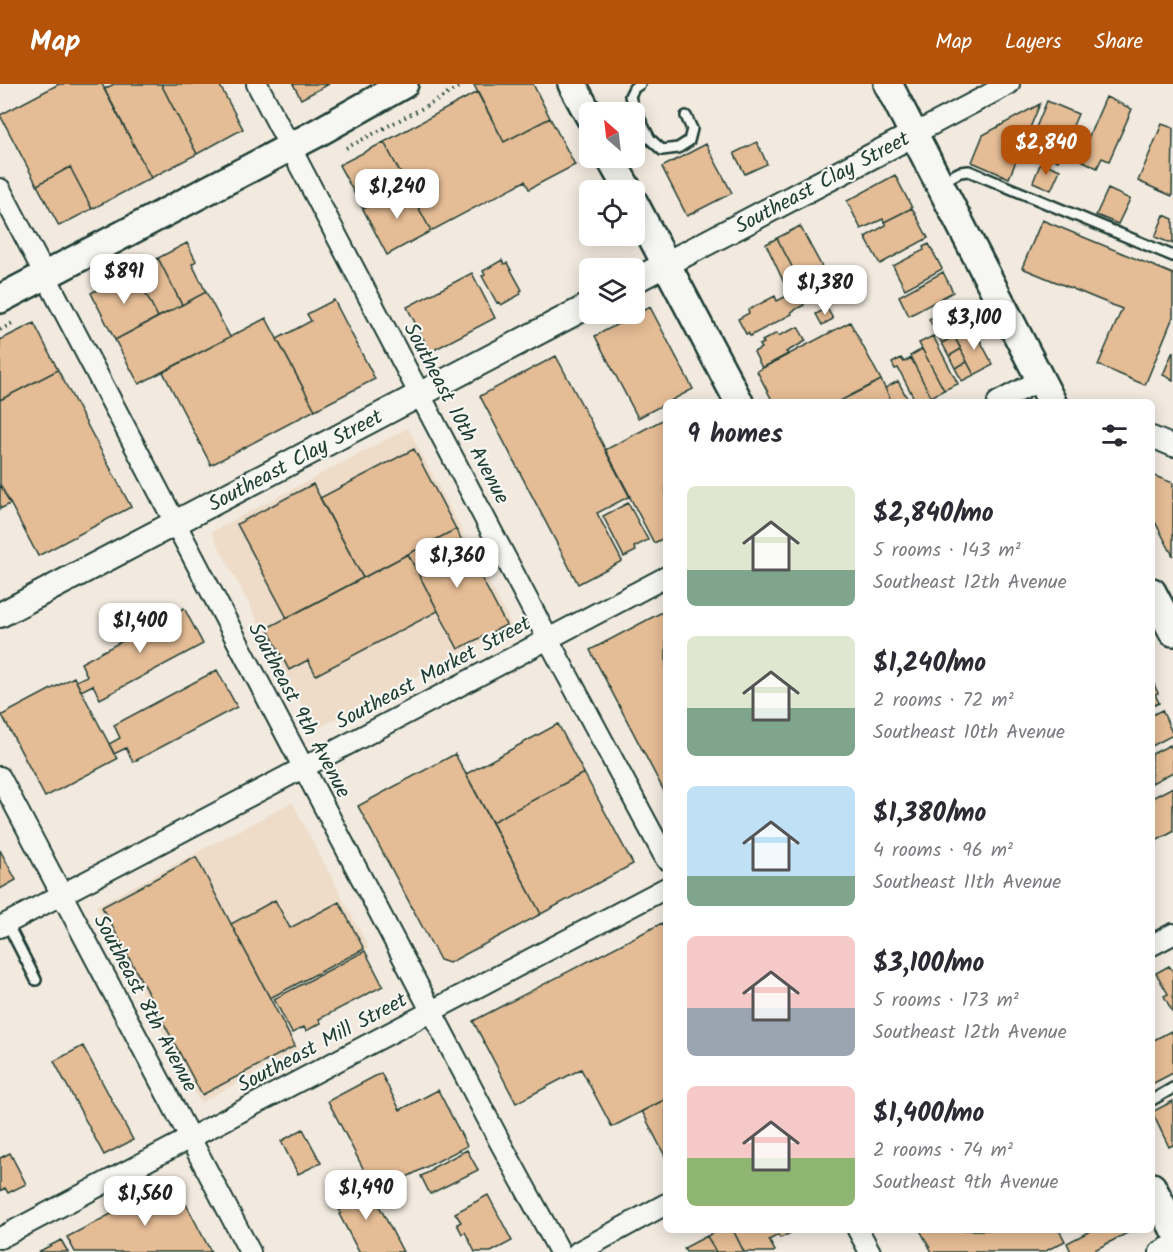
<!DOCTYPE html>
<meta charset="utf-8">
<style>
body{margin:0;font-family:Kalam,sans-serif;background:#f2f2f3;color:#2b2b33;height:100vh;display:flex;flex-direction:column;font-size:22px;white-space:nowrap}
*{box-sizing:border-box;margin:0}
p{font-size:20px;color:#7c7c81}
.icon{flex:none;width:33px;height:33px;fill:none;stroke:currentColor;stroke-width:2;stroke-linecap:round;stroke-linejoin:round}
.map{position:relative;flex:1;overflow:hidden}
.sheet{position:absolute;left:663px;top:315px;width:492px;height:834px;display:flex;flex-direction:column;background:#fff;border-radius:9px;box-shadow:0 3px 15px #0003}
.sheet>*{flex:none}
.needle{width:39px;rotate:332deg}
.tools{position:absolute;left:579px;top:18px;display:grid;gap:12px}
.tools a{display:grid;place-items:center;width:66px;height:66px;border-radius:9px;background:#fff;box-shadow:0 3px 15px #0003;font-size:30px}
.price{position:absolute;translate:-50% -51px;padding:0 14px;border-radius:12px;background:#fff;color:#222;font-size:20px;line-height:39px;filter:drop-shadow(0 2px 3px #0008)}
.price::after{content:'';position:absolute;left:50%;top:36px;width:18px;height:14px;margin-left:-9px;background:inherit;clip-path:polygon(0 0,100% 0,50% 100%)}
.price.on{background:#b45309;color:#fff}
ul{padding:0;list-style:none}
li{display:flex;align-items:center;gap:18px;height:150px;padding:0 24px}
li span{display:grid;place-items:center;flex:none;width:168px;height:120px;border-radius:9px;color:#555}
li>.icon{margin-inline-start:auto}
span .icon{width:72px;height:72px;fill:#fffc;stroke-width:1}
li b{font-size:26px}
h2{display:flex;justify-content:space-between;align-items:center;height:72px;padding:0 24px;font-size:26px}
header{display:flex;align-items:center;gap:36px;box-sizing:border-box;height:84px;padding:0 30px;background:#b45309;color:#fff}
header strong{font-size:28px}
nav{display:flex;gap:33px;margin-inline-start:auto;font-size:21px}
.map>svg:first-child{display:block}
</style>
<header>
<strong>Map</strong>
<nav><a>Map</a><a>Layers</a><a>Share</a></nav>
</header>
<div class="map">
<svg width="1173" height="1168" viewBox="0 0 1173 1168">
<rect width="100%" height="100%" fill="#f2eadf"/>
<filter id="ink" filterUnits="userSpaceOnUse"><feTurbulence type="fractalNoise" baseFrequency=".0167" numOctaves="2"/><feDisplacementMap in="SourceGraphic" scale="12" xChannelSelector="R" yChannelSelector="G"/><feConvolveMatrix kernelMatrix="1 2 1 2 8 2 1 2 1" color-interpolation-filters="sRGB"/></filter>
<g filter="url(#ink)">
<path fill="#eedcc9" d="M408 344 512 542 315 646 211 448Z
M292 718 369 864 272 915 299 966 200 1019 96 822Z"/>
<path fill="#e4bc95" stroke="#1f3d34" stroke-width="1.5" d="M59 0H102L151 94 92 125 70 83 37 101 0 31Z
M114 0H161L197 70 151 94 104 5Z
M161 0H219L243 45 197 70Z
M293 0H329L301 15Z
M476 0H533L550 34 504 58 474 1Z
M477 8 504 58 550 34 575 81 529 105 525 97 431 147 384 58Z
M1106 13 1132 25 1109 77 1102 74 1097 84 1079 75Z
M1047 17 1078 30 1058 77 1027 65Z
M1040 20 1009 94 972 78 983 51Z
M1162 40 1173 44 1172 112 1138 97Z
M384 58 407 102 363 125 339 81Z
M757 58 767 80 745 90 734 69Z
M706 60 732 109 687 132 662 83Z
M1041 78 1060 86 1051 106 1033 98Z
M70 83 92 125 59 142 37 101Z
M895 91 912 124 884 138 883 135 861 145 847 117Z
M407 102 431 147 387 171 363 125Z
M1108 105 1130 115 1118 140 1096 131Z
M912 124 928 154 880 180 865 153 886 141 884 138Z
M1164 131 1173 135V160L1155 153Z
M1042 136 1173 190V233L1145 301 1098 281 1122 225 1022 184Z
M800 142 822 183 799 196 777 154Z
M777 154 799 196 786 203 766 160Z
M187 159 196 177 192 180 206 208 182 221 158 174Z
M929 160 942 185 905 205 893 182 924 166 923 163Z
M158 174 182 221 158 233 134 186Z
M502 176 504 180 507 179 522 206 520 207 521 210 501 221 499 218 497 219 482 192 485 191 483 187Z
M134 186 158 233 115 256 91 209Z
M943 188 953 208 909 232 899 212Z
M472 189 495 234 430 268 407 223Z
M797 207 804 221 791 228 792 230 750 252 748 249 746 250 738 235 749 229 748 226 775 212 777 217Z
M206 208 230 253 139 300 115 256Z
M334 216 375 295 315 326 277 255 311 237 307 230Z
M964 222 969 230 936 248 929 235 941 229 943 233Z
M650 223 693 305 638 334 595 252Z
M827 224 833 235 822 241 816 230Z
M969 230 975 242 942 259 936 248Z
M266 234 315 326 211 381 163 288Z
M850 238 881 296 838 318H773L757 287Z
M34 239 58 286 0 316V256Z
M798 243 806 257 786 268 788 270 762 284 754 268 761 264 759 261 764 259 762 257 777 249 778 252Z
M973 243 993 281 974 291 954 252Z
M933 252 958 300 944 306 919 259Z
M954 252 961 265 949 272 942 259Z
M922 265 944 306 931 313 910 272Z
M961 265 967 278 955 284 949 272Z
M1173 267V296L1163 291Z
M556 272 630 412 597 429 622 477 578 500 480 312Z
M901 274 904 278 911 274 931 313 922 318H916L898 284 895 285 892 279Z
M967 278 974 291 962 297 955 284Z
M58 286 131 423 38 472 0 400V316Z
M881 296 892 318H838Z
M898 297 909 318H892L885 304Z
M666 334V453L654 459 605 366Z
M414 365 456 445 363 494 320 414Z
M1152 391 1173 399V472L1152 432Z
M0 400 10 420 0 425Z
M313 400 363 494 287 534 237 440Z
M628 419 648 456 634 463 636 467 624 473 603 432Z
M456 445 506 541 458 565 408 470Z
M408 470 438 527 316 591 308 576 289 586 267 544Z
M184 524 203 560 100 615 93 601 81 607 76 597 87 592 81 579Z
M666 526V711L590 566Z
M217 586 237 623 133 678 126 664 114 670 109 660 120 654 114 641Z
M74 593 117 675 45 713 2 631Z
M1152 596 1158 609 1155 610 1159 619 1152 622Z
M1162 626 1173 651 1152 662V631Z
M558 640 584 689 492 738 466 690Z
M1170 661 1173 667V688L1152 699V670Z
M455 670 541 830 449 879 440 876 358 722Z
M584 689 633 780 541 830 492 738Z
M1173 703V748L1152 759V714Z
M0 766 16 796 0 805Z
M196 773 295 962 202 1011 102 823Z
M275 816 290 844 339 818 364 865 270 914 231 840Z
M662 839 666 846V1015L612 1043 581 985 516 1019 473 937Z
M365 867 383 902 319 935 321 939 306 947 304 943 292 949 274 915Z
M1169 882 1173 887V929L1164 912 1168 910 1156 889Z
M1171 947 1173 951V989L1152 1000V957Z
M83 962 133 1056 104 1071 54 977Z
M381 989 400 1026 438 1006 467 1062 376 1109 328 1017Z
M666 1015V1074L642 1027Z
M1173 1017V1061L1169 1063 1152 1028Z
M303 1045 321 1079 298 1090 281 1057Z
M467 1066 478 1086 430 1110 421 1092 433 1086 432 1084Z
M10 1069 26 1100 8 1109 5 1104 0 1107V1074Z
M174 1097 211 1168H75L67 1153Z
M363 1098 371 1113 374 1112 403 1168H359L339 1130 341 1129 333 1114Z
M488 1111 512 1157 491 1168H475L465 1148 462 1150 457 1140 461 1138 455 1129Z
M719 1146H733L744 1168H716L707 1152Z
M733 1146H792L793 1148 780 1154 778 1151 769 1156 775 1167 773 1168H744Z
M920 1146H1059L1065 1157 1044 1168H932Z
M1092 1146H1133L1091 1168H1071L1067 1159Z
M707 1152 716 1168H686L684 1164Z
M61 1156 68 1168H38Z"/>
<g fill="none" stroke-linecap="round" stroke-linejoin="round">
<defs>
<path id="service" d="M640 0 634 4 630 12 632 20 650 55 662 66 678 64 689 57 692 45 686 32
M941 98 960 88 969 87 1173 172
M7 839 36 896
M1152 1016 1173 1004"/>
<path id="minor" d="M257 0 548 555 666 775
M914 50 1009 0
M0 105 501 1060 560 1168
M998 318 1040 296
M1152 353 1173 362
M0 693 250 1168
M0 843 666 493
M1152 861 1173 850
M858 1146 870 1168
M0 1154 666 804
M578 1168 666 1120
M1160 1168 1173 1161"/>
<path id="tertiary" d="M634 197 914 50
M0 531 590 221"/>
<path id="secondary" d="M572 0 590 33
M888 0 1052 318
M610 74 628 106
M634 119 739 318
M0 215 317 49 404 0
M1152 508 1173 548
M1152 1103 1173 1143"/>
</defs>
<use href="#service" stroke="#1f3d34" stroke-width="14"/>
<use href="#minor" stroke="#1f3d34" stroke-width="24"/>
<use href="#tertiary" stroke="#1f3d34" stroke-width="28"/>
<use href="#secondary" stroke="#1f3d34" stroke-width="32"/>
<path stroke="#1f3d34" stroke-width="4" stroke-dasharray="1.5 4.5" stroke-linecap="butt" d="M346 64 438 16 463 0
M0 246 13 239"/>
<use href="#service" stroke="#f6f6f2" stroke-width="9"/>
<use href="#minor" stroke="#f6f6f2" stroke-width="20"/>
<use href="#tertiary" stroke="#f6f6f2" stroke-width="24"/>
<use href="#secondary" stroke="#f6f6f2" stroke-width="27"/>
</g>
</g>
<g text-anchor="middle" stroke-width="4.5" stroke-linejoin="round" paint-order="stroke">
<g font-size="21" fill="#1f3d34" stroke="#f6f6f2">
<text transform="translate(822 98) rotate(-28)" y="7">Southeast Clay Street</text>
<text transform="translate(457 329) rotate(62)" y="7">Southeast 10th Avenue</text>
<text transform="translate(295 376) rotate(-28)" y="7">Southeast Clay Street</text>
<text transform="translate(433 588) rotate(-28)" y="7">Southeast Market Street</text>
<text transform="translate(300 626) rotate(62)" y="7">Southeast 9th Avenue</text>
<text transform="translate(146 919) rotate(62)" y="7">Southeast 8th Avenue</text>
<text transform="translate(322 958) rotate(-28)" y="7">Southeast Mill Street</text>
</g>
</g>
</svg>
<div class="tools">
<a><svg class="needle" viewBox="-14 -14 28 28"><path d="M0-13l5 13h-10z" fill="#e53935"/><path d="M0 13l5-13h-10z" fill="#7c7c81"/></svg></a>
<a><svg class="icon" aria-label="locate" viewBox="0 0 24 24"><circle cx="12" cy="12" r="6"/><path d="M12 2v4M12 18v4M2 12h4M18 12h4"/></svg></a>
<a><svg class="icon" aria-label="layers" viewBox="0 0 24 24"><path d="M12 4l9 5-9 5-9-5zM3 14l9 5 9-5"/></svg></a>
</div>
<b class="price on" style="left:1046px;top:92px">$2,840</b>
<b class="price" style="left:397px;top:136px">$1,240</b>
<b class="price" style="left:124px;top:221px">$891</b>
<b class="price" style="left:825px;top:232px">$1,380</b>
<b class="price" style="left:974px;top:267px">$3,100</b>
<b class="price" style="left:457px;top:505px">$1,360</b>
<b class="price" style="left:140px;top:570px">$1,400</b>
<b class="price" style="left:366px;top:1137px">$1,490</b>
<b class="price" style="left:145px;top:1143px">$1,560</b>
<section class="sheet">
<h2>9 homes<svg class="icon" aria-label="filters" viewBox="0 0 24 24"><path d="M4 7h16M4 17h16"/><circle cx="9" cy="7" r="2"/><circle cx="15" cy="17" r="2"/></svg></h2>
<ul>
<li><span style="background:linear-gradient(#dfe7d0 70%,#7fa58c 0)"><svg class="icon" aria-label="home" viewBox="0 0 24 24"><path d="M3 11l9-7 9 7M6 9v11h12V9"/></svg></span><div><b>$2,840/mo</b><p>5 rooms · 143 m²</p><p>Southeast 12th Avenue</p></div></li>
<li><span style="background:linear-gradient(#dfe7d0 60%,#7fa58c 0)"><svg class="icon" aria-label="home" viewBox="0 0 24 24"><path d="M3 11l9-7 9 7M6 9v11h12V9"/></svg></span><div><b>$1,240/mo</b><p>2 rooms · 72 m²</p><p>Southeast 10th Avenue</p></div></li>
<li><span style="background:linear-gradient(#bfe0f5 75%,#7fa58c 0)"><svg class="icon" aria-label="home" viewBox="0 0 24 24"><path d="M3 11l9-7 9 7M6 9v11h12V9"/></svg></span><div><b>$1,380/mo</b><p>4 rooms · 96 m²</p><p>Southeast 11th Avenue</p></div></li>
<li><span style="background:linear-gradient(#f6c9c9 60%,#9aa5b1 0)"><svg class="icon" aria-label="home" viewBox="0 0 24 24"><path d="M3 11l9-7 9 7M6 9v11h12V9"/></svg></span><div><b>$3,100/mo</b><p>5 rooms · 173 m²</p><p>Southeast 12th Avenue</p></div></li>
<li><span style="background:linear-gradient(#f6c9c9 60%,#8fb573 0)"><svg class="icon" aria-label="home" viewBox="0 0 24 24"><path d="M3 11l9-7 9 7M6 9v11h12V9"/></svg></span><div><b>$1,400/mo</b><p>2 rooms · 74 m²</p><p>Southeast 9th Avenue</p></div></li>
</ul>
</section>
</div>
